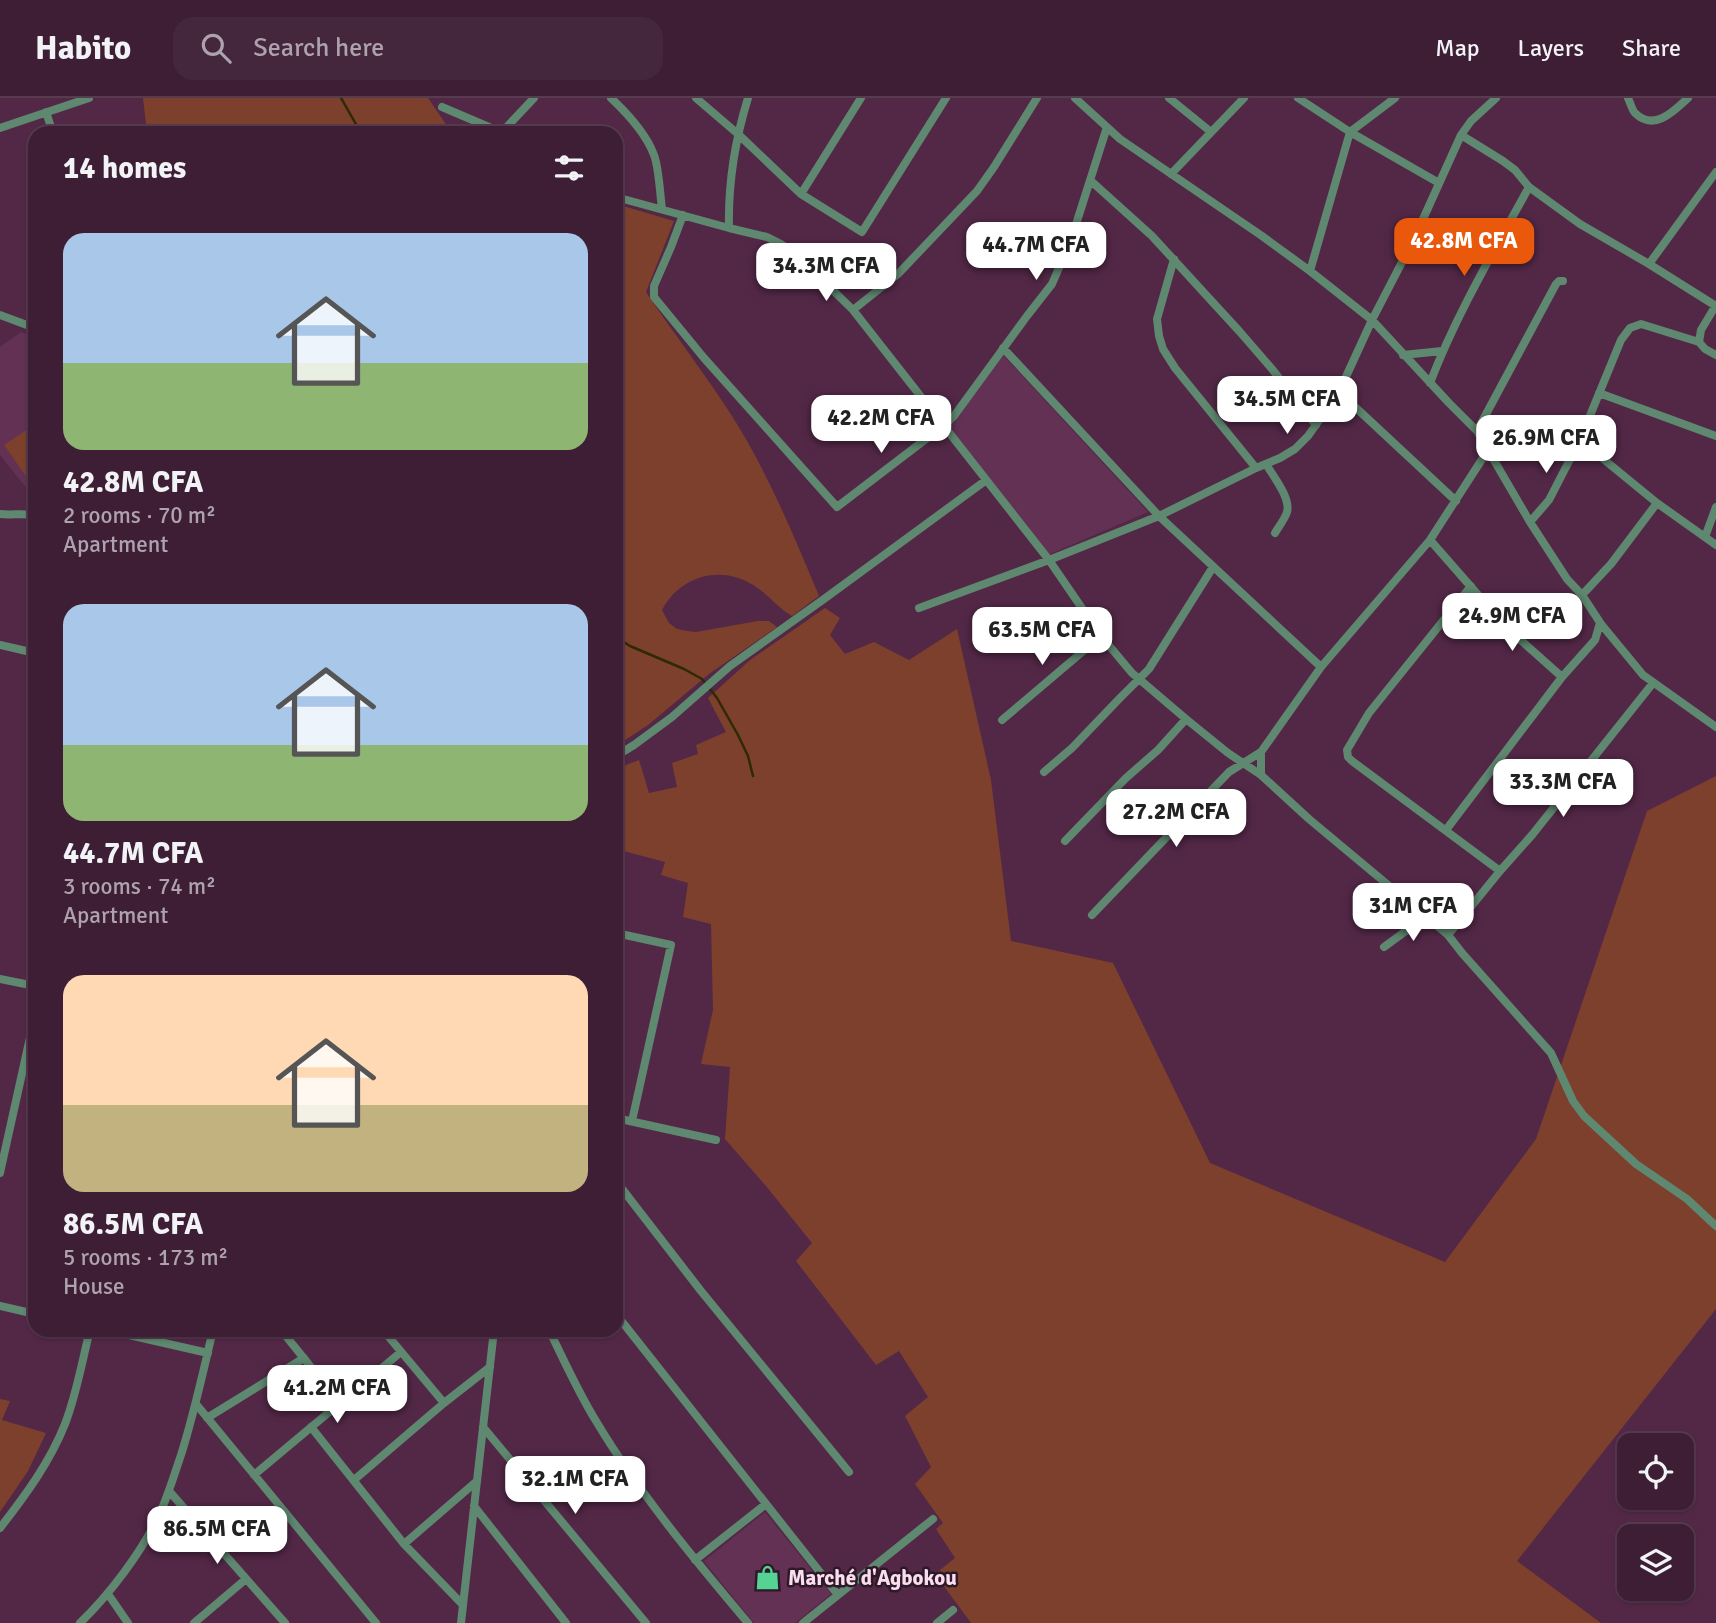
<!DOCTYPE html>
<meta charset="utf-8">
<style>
body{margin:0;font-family:Signika,sans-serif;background:#45273d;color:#f1f3f6;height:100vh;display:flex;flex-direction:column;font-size:26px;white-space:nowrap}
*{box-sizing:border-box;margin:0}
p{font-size:23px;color:#ada2ad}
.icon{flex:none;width:38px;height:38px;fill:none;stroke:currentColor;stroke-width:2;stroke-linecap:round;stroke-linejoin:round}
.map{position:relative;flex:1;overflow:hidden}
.side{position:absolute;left:28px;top:28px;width:595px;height:1211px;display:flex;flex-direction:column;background:#3e1e35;border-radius:21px;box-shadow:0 2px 5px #0004,0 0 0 2px #573c50}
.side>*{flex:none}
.tools{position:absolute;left:1617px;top:1335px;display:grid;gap:14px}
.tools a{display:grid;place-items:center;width:77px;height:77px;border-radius:14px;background:#3e1e35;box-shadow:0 2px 5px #0004,0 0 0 2px #573c50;font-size:35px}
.price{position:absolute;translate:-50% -60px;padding:0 16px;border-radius:14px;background:#fff;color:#222;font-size:23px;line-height:46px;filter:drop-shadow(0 2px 4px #0008)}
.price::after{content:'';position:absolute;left:50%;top:42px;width:21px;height:16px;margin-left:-10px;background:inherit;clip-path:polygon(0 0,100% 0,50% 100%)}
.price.current{background:#ea580c;color:#fff}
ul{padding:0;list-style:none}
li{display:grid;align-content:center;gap:14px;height:371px;padding:0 35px}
li span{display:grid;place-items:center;height:217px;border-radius:21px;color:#555}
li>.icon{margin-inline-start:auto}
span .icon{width:126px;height:126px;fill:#fffc;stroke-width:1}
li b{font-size:30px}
h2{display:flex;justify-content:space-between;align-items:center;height:84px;padding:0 35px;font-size:30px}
header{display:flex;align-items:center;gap:42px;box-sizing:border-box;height:98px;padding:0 35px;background:#3e1e35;border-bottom:2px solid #573c50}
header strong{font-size:33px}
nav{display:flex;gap:38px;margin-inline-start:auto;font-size:24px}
.search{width:490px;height:63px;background:#45273d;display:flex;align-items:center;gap:18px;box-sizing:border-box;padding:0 24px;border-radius:21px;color:#ada2ad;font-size:26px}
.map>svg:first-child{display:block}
</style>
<header>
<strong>Habito</strong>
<div class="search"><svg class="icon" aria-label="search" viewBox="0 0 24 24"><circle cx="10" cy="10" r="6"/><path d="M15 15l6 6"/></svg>Search here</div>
<nav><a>Map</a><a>Layers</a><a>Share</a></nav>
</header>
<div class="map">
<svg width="1716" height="1525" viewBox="0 0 1716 1525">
<rect width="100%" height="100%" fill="#532847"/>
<path fill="#623154" d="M21 234 35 240V401L0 357V249Z
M1003 257 1148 414 1048 457 947 330Z
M765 1414 831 1496 795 1525H754L704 1463Z"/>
<path fill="#7d402c" d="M143 0H428L452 35H268L265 30 233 35H147Z
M623 108 674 123 646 194C674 236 705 276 732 318 767 373 794 438 819 498L792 518C778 510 771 500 759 491 725 465 681 476 662 512L669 525 677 531 687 533 696 534 758 523H769L777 529 709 576 648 627 616 648V112Z
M35 326V391L4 347Z
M825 510 840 520 830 537 845 556 874 544 909 562 957 531 991 682 1011 843 1113 865 1210 1065 1445 1164 1536 1041 1647 713 1716 678V1211L1517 1463 1601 1525H971L935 1476 955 1460 936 1431 943 1425 915 1386 931 1369 905 1318 928 1299 899 1253 876 1267 796 1163 812 1145 766 1088 725 1041 730 969 701 966 713 912 711 826 683 819 688 785 661 777 665 764 616 751V671L639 662 649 695 677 689 672 665 698 656 696 647 726 634 708 600 750 562Z
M0 1301 10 1303 2 1322 46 1335 28 1373 0 1414Z"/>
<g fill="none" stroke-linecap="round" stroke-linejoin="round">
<path stroke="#2f2904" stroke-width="2.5" d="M341 0 361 35
M616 539 630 548 684 571 702 581 717 600 738 637 748 658 753 678"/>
<path stroke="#5e8870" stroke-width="8" d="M611 0C628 16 646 35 654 57 659 70 660 96 662 111
M696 0 738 36 801 96 862 134 946 0
M1075 0 1120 41 1262 138 1310 173 1372 222 1449 305 1477 333 1530 424 1567 481 1582 497 1601 526 1643 577 1716 629
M1169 0 1211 34
M1298 0 1350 34 1439 85
M1628 0C1630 4 1632 12 1635 15 1654 34 1674 13 1688 0
M442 9 503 35
M46 14 53 35
M0 30 89 0
M502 34 534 0
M1461 37 1503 63 1515 72 1529 89 1580 126 1649 166 1716 208
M1171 76 1244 0
M1091 83 1152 138 1240 234 1272 271 1316 327
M801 96 861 0
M616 99 729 130 767 139 781 146 800 160 853 212 1049 462 1101 538 1132 575 1186 621 1228 655 1261 677 1309 721 1448 837 1462 855 1551 955 1573 1003 1584 1018 1636 1066 1687 1101 1716 1128
M683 117 671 149 654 188V199L704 260 837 409 943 328 954 318 1027 218 1052 186 1071 142 1107 29
M729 130C728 86 735 42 748 0
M1174 161 1157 221 1159 238 1163 251 1175 270 1256 370
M1649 166 1716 74
M1310 173 1350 34 1395 0
M853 212 898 176 977 93 994 69 1037 0
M0 217 35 230
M1699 244 1701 232 1716 207
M1003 250 1159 418 1321 569
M1403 257 1442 253
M1430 285C1456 217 1494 153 1529 89
M1339 294 1456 403
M1599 295 1716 338
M1477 333 1556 186 1559 183H1563
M1580 342 1657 405 1716 447
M1266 366C1273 378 1291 400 1287 414 1285 421 1279 428 1275 435
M0 416C11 418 25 414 35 418
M1530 424 1549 402 1580 342 1621 242 1630 230 1641 226 1699 244 1705 251 1716 257
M1705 439 1716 409
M1430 442 1507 530 1562 579 1446 732
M1471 488 1369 615 1347 652 1348 659 1352 663 1500 773
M1582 497 1611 466 1657 405
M919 510 1049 462 1159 418 1256 370 1280 360 1295 351 1308 338 1339 294 1372 222 1414 141 1461 37 1471 23 1496 0
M0 547 35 555
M1562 579 1595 542 1600 525
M1002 622 1101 538
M616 658 634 647 672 619 730 568 824 501 985 383
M1044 674 1072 650 1119 601 1149 571 1213 469
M1261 677V654L1321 569 1430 442 1488 352
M1065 743 1126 680 1158 652 1186 621
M1092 817 1229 674 1261 654
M616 835 671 847 632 1023
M1448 837 1500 773 1532 737 1653 585
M1384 849 1425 819
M0 881 35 888
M616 1020 716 1042
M0 1075 35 917
M616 1083 701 1193 849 1374
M0 1208 35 1216
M616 1216 838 1497
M107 1232 208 1255
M281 1232 340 1305
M383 1232 444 1305
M549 1232C564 1262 578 1294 596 1323 639 1395 694 1461 748 1525
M196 1306 376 1525
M207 1320 304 1260
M311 1329 404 1446 463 1507
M483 1329 646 1525
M254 1377 401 1254
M354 1382 444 1305 490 1269
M169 1393 285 1525
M474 1408 566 1525
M0 1430C25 1398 50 1364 65 1326 77 1295 82 1263 90 1232
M404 1446 477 1383
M695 1462 766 1406
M108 1496 128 1525
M80 1525C109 1497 142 1454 159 1417 168 1398 174 1377 181 1357 194 1316 203 1274 213 1232
M194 1525 246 1481
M461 1525 494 1232
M803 1525 933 1421
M937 1525 953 1512"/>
</g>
<defs>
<symbol id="shop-bare" viewBox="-9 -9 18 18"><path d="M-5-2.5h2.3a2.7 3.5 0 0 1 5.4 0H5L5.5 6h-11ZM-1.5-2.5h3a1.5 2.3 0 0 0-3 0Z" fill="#55d395" stroke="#2d1927" stroke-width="2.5" paint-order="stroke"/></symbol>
</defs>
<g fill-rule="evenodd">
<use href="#shop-bare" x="750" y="1462" width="35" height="35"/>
</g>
<g text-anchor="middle" stroke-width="5" stroke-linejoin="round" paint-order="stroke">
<g font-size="21" font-weight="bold" fill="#fadef0" stroke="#2d1927" text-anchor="start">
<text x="788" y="1487">Marché d'Agbokou</text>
</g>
</g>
</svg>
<div class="tools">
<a><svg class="icon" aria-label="locate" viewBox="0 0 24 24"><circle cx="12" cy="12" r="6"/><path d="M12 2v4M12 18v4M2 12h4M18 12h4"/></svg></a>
<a><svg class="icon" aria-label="layers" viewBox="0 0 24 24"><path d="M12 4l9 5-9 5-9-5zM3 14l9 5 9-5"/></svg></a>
</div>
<b class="price current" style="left:1464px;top:180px">42.8M CFA</b>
<b class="price" style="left:1036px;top:184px">44.7M CFA</b>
<b class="price" style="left:826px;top:205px">34.3M CFA</b>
<b class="price" style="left:1287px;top:338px">34.5M CFA</b>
<b class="price" style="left:881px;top:357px">42.2M CFA</b>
<b class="price" style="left:1546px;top:377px">26.9M CFA</b>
<b class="price" style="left:1512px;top:555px">24.9M CFA</b>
<b class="price" style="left:1042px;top:569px">63.5M CFA</b>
<b class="price" style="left:1563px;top:721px">33.3M CFA</b>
<b class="price" style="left:1176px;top:751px">27.2M CFA</b>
<b class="price" style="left:1413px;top:845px">31M CFA</b>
<b class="price" style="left:337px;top:1327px">41.2M CFA</b>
<b class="price" style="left:575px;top:1418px">32.1M CFA</b>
<b class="price" style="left:217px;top:1468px">86.5M CFA</b>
<section class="side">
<h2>14 homes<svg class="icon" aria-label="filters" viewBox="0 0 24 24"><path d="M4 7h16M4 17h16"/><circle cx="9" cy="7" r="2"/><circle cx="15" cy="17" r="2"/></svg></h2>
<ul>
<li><span style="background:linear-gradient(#a9c7e8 60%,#8fb573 0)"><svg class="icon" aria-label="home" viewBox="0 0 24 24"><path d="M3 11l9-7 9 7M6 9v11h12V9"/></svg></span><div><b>42.8M CFA</b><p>2 rooms · 70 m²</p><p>Apartment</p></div></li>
<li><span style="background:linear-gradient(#a9c7e8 65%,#8fb573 0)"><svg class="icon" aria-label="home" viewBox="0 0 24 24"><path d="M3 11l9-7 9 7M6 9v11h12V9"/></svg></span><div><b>44.7M CFA</b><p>3 rooms · 74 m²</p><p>Apartment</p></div></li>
<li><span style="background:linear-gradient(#ffd9b3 60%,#c2b280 0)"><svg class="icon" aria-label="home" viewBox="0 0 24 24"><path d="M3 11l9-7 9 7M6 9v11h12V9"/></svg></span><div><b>86.5M CFA</b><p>5 rooms · 173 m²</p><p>House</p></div></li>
</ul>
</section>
</div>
